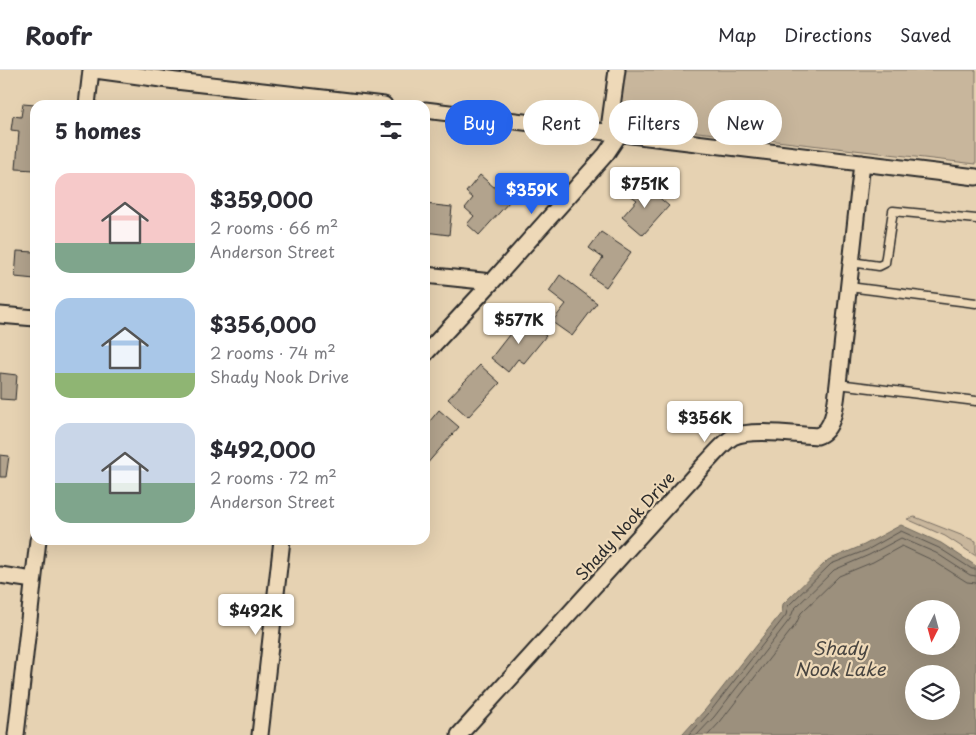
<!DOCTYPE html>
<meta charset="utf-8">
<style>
body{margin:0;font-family:"Playpen Sans",sans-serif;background:#f7f7f7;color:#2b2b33;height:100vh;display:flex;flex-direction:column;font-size:19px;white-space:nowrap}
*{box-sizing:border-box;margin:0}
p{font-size:16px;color:#7c7c81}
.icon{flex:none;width:28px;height:28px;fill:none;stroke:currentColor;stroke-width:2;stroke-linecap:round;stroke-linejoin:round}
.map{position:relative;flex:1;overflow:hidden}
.panel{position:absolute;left:30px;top:30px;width:400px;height:445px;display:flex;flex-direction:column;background:#fff;border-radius:15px;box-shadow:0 5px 20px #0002}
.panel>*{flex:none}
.hud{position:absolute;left:445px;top:30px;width:455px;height:45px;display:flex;gap:10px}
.needle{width:32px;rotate:186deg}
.tools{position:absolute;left:905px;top:530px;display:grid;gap:10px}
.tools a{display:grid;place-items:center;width:55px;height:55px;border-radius:50%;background:#fff;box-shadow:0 5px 20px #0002;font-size:25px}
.price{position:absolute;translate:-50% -42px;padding:0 11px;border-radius:5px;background:#fff;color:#222;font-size:16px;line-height:32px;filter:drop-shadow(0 1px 2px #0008)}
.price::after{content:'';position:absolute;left:50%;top:30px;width:15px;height:11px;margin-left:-8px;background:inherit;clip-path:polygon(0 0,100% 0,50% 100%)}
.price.active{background:#2563eb;color:#fff}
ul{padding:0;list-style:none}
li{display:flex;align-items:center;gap:15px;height:125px;padding:0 25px}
li span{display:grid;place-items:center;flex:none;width:140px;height:100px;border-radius:15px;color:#555}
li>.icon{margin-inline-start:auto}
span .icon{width:60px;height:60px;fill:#fffc;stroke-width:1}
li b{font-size:21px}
h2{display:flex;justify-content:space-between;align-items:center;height:60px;padding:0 25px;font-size:21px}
.chip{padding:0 18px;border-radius:22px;background:#fff;box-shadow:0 5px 20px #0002;font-size:18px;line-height:45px}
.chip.active{background:#2563eb;color:#fff}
header{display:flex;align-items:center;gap:30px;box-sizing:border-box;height:70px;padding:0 25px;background:#fff;border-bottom:1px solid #e1e1e2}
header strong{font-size:24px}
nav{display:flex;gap:28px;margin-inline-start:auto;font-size:18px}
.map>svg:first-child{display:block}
</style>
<header>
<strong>Roofr</strong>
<nav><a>Map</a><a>Directions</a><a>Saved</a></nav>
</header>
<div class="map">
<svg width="976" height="665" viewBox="0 0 976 665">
<rect width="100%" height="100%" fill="#e6d2b2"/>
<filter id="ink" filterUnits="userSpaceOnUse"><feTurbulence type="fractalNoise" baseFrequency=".02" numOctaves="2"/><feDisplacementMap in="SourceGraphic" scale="10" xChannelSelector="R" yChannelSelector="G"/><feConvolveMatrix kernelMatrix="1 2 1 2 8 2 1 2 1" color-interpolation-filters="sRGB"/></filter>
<g filter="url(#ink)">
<path fill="#c8b69c" stroke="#7a7064" d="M608 0H976V94L602 51Z
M915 447 976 471V486L945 466 907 449Z"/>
<path fill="#9c907d" stroke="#6f685c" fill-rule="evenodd" d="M901 455 941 473 976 496V665H682L705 640 782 542 783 534 828 490 864 475ZM914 539H951V576H914ZM914 604H951V641H914Z"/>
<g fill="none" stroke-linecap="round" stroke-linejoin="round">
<path stroke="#58534c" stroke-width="1" d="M689 665 709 643 786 545 788 536 831 494 867 480 901 461 939 478 972 499H976
M697 665 714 647 790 549 794 539 834 500 869 485 901 468 936 483 970 505 976 506
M708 665 720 652 796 554 801 543 839 506 873 492 902 476 932 490 967 512 976 513"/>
</g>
<path fill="#b2a38d" stroke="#2b2b2b" d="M23 34 35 35V100L16 99 19 61 11 60 13 46 21 47Z
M480 105 510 131 479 165 467 154 474 146 465 138 473 128 466 122Z
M641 112 669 136 643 165 622 147 637 130 630 125Z
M425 134 452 137 449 165 425 162Z
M601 162 631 182 606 217 590 206 603 188 589 178Z
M17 181 35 182V209L15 207Z
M560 205 597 233 572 266 552 252 566 234 549 221Z
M523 247 546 266 524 293 518 289 508 302 491 288Z
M480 295 500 313 468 347 448 329Z
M0 303 17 305 15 330 0 329Z
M439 340 459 357 425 396V357Z
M0 385 9 386 6 407H0Z"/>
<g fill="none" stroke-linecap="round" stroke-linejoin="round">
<defs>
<path id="service" d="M851 192 879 196 885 193 893 141 976 149
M849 217 976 233
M838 314 976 331"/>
<path id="minor" d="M95 0 176 11 384 35
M87 35 91 0
M425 40 976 107
M425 205 492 212
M0 245 35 248
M425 284 492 212 606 84 620 63 610 51 617 0
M0 505 33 510
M16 665 38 470
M260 665 282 470
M459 665 705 394C713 386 724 372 733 367 750 358 797 365 817 366 835 361 836 330 838 314L862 93"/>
</defs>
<use href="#service" stroke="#2b2b2b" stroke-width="11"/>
<use href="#minor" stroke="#2b2b2b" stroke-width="19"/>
<use href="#service" stroke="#eed9b8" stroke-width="8"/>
<use href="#minor" stroke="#eed9b8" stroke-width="15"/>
</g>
</g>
<g text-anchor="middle" stroke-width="4.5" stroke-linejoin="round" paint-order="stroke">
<g font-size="16" fill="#2b2b2b" stroke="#eed9b8">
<text transform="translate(625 456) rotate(-48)" y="6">Shady Nook Drive</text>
</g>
<g font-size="18" font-style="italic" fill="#474440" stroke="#eed9b8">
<text x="840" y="585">Shady<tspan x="840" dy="21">Nook Lake</tspan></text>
</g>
</g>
</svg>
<div class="tools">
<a><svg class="needle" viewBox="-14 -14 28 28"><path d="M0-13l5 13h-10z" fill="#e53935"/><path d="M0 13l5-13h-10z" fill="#7c7c81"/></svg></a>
<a><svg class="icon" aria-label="layers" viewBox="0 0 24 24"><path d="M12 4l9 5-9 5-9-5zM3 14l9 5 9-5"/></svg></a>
</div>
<b class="price" style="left:645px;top:139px">$751K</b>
<b class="price active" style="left:532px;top:145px">$359K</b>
<b class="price" style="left:519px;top:275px">$577K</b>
<b class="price" style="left:705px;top:373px">$356K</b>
<b class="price" style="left:256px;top:566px">$492K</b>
<div class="hud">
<a class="chip active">Buy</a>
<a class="chip">Rent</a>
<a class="chip">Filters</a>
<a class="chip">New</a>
</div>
<section class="panel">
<h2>5 homes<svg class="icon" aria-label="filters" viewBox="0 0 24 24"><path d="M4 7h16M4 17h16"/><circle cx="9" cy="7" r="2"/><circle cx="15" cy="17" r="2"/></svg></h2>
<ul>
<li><span style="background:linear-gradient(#f6c9c9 70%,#7fa58c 0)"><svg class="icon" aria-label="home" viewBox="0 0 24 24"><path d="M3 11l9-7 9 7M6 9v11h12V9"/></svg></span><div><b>$359,000</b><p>2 rooms · 66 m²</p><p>Anderson Street</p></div></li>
<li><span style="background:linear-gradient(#a9c7e8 75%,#8fb573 0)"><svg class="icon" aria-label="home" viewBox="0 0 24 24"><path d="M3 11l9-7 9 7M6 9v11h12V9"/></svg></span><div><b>$356,000</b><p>2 rooms · 74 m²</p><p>Shady Nook Drive</p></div></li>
<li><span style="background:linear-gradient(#c9d6e8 60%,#7fa58c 0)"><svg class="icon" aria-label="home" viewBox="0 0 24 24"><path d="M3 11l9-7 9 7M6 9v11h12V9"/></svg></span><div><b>$492,000</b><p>2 rooms · 72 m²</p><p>Anderson Street</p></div></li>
</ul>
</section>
</div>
